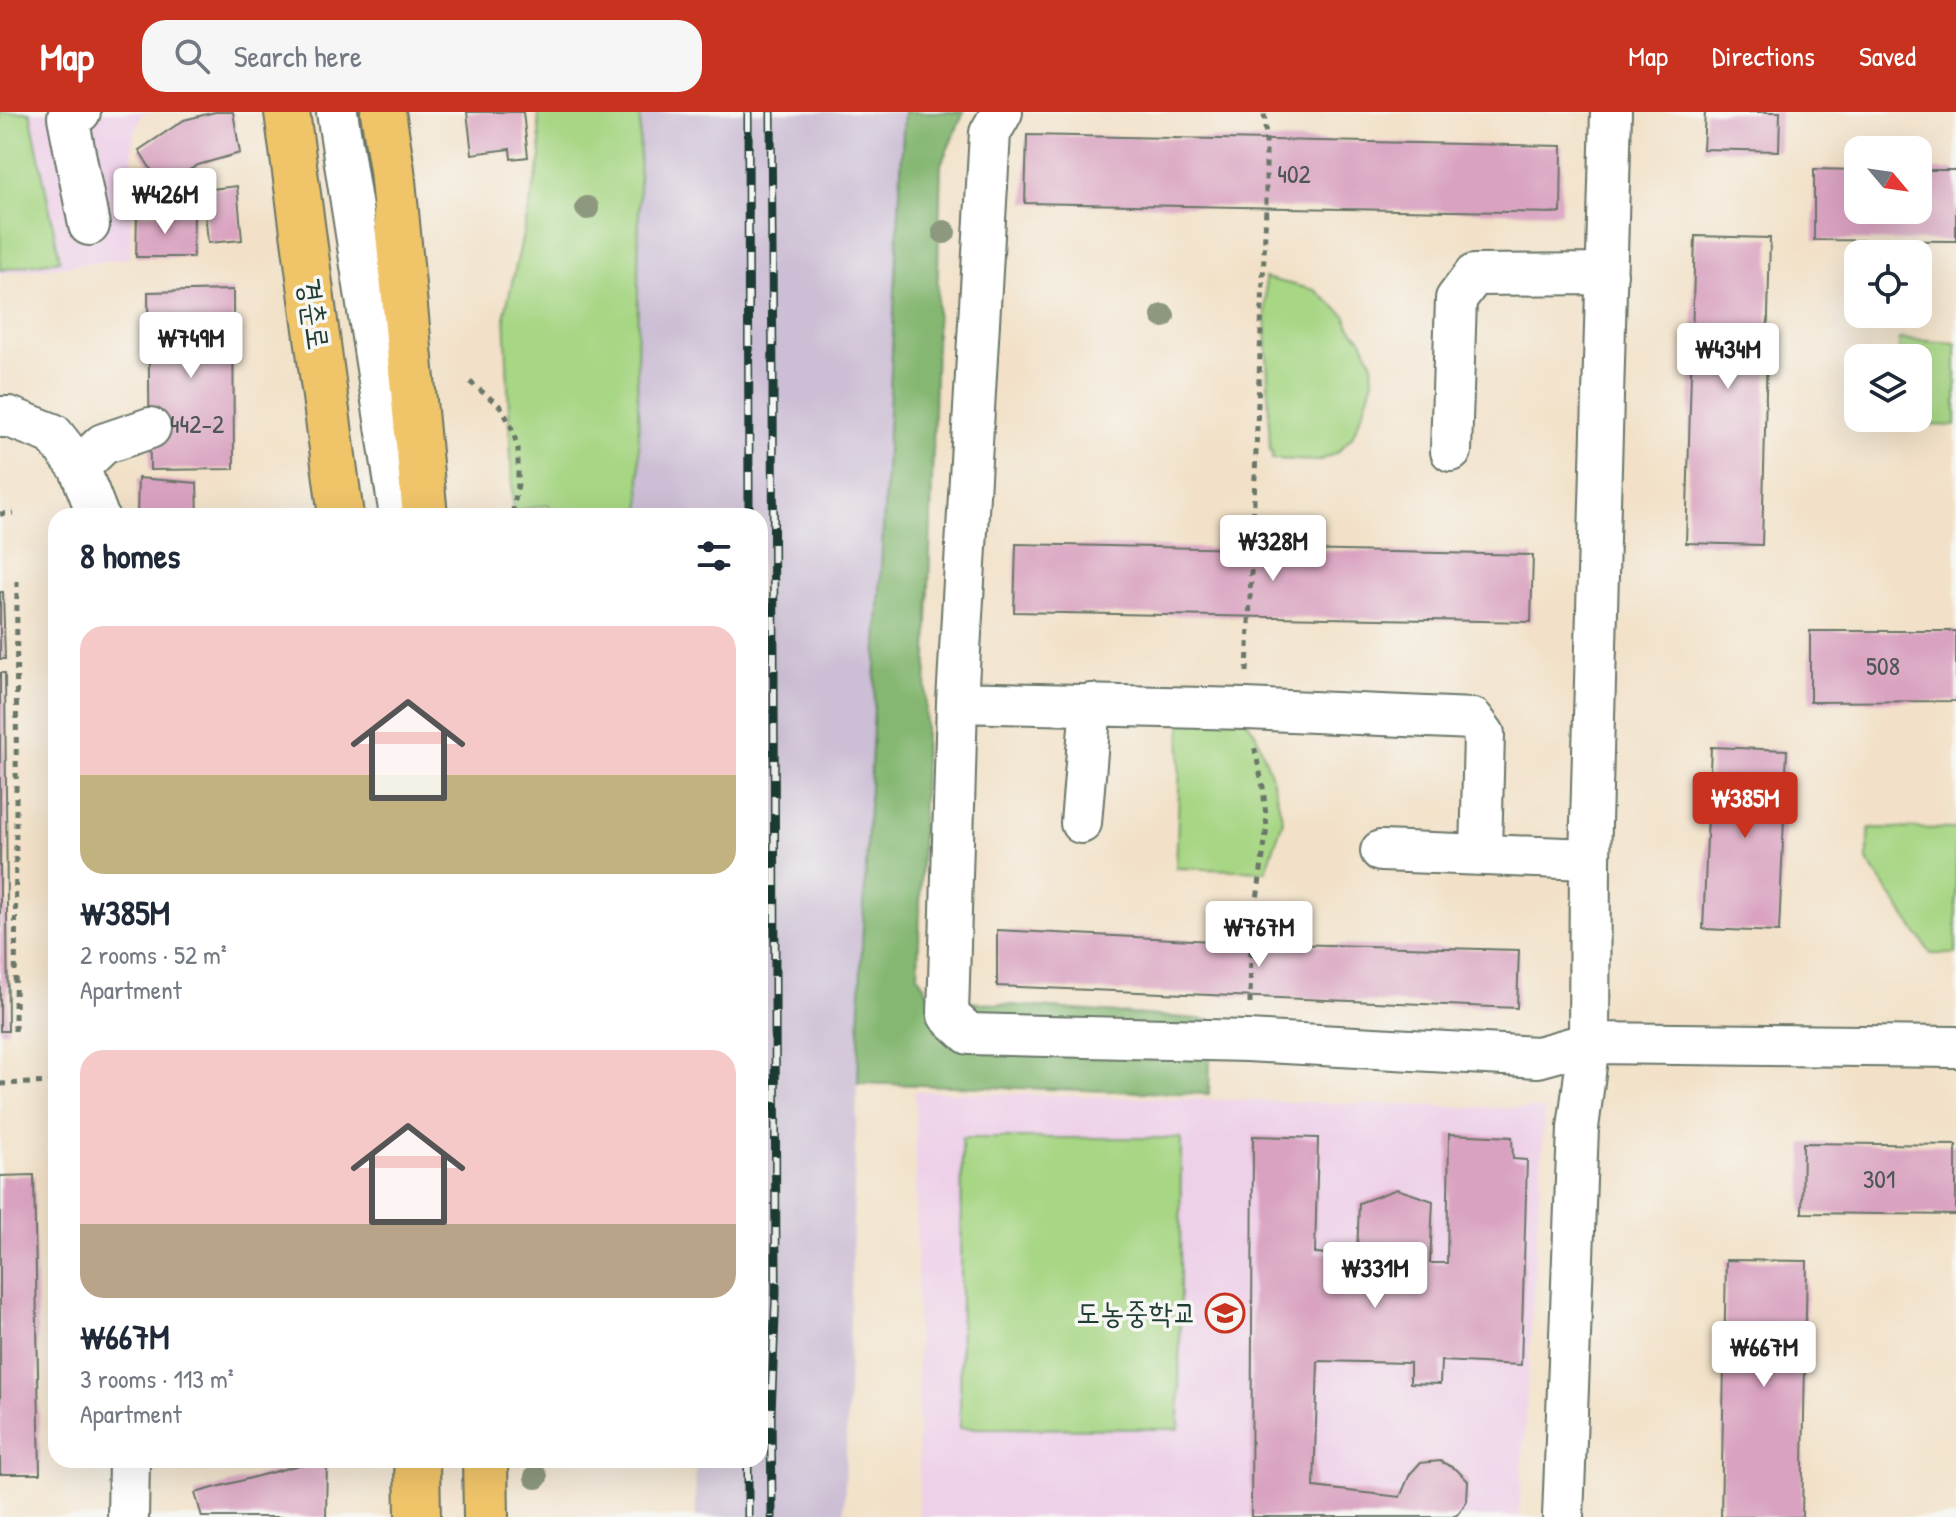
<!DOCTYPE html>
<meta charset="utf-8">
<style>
body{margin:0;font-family:"Patrick Hand","Poor Story",sans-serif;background:#f6f6f7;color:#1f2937;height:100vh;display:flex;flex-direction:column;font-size:30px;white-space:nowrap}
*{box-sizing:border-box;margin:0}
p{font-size:26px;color:#747a83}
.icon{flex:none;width:44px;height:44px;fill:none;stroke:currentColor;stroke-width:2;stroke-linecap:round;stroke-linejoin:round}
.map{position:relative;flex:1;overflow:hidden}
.panel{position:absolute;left:48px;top:396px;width:720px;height:960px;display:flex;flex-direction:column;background:#fff;border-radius:24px;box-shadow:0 8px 32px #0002}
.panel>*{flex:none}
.needle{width:52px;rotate:119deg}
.buttons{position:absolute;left:1844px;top:24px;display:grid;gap:16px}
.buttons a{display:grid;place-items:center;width:88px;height:88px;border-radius:16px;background:#fff;box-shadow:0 8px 32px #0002;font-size:40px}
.price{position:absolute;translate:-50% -68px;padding:0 18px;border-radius:8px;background:#fff;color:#222;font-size:26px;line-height:52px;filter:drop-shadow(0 2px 4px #0008)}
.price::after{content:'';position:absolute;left:50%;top:48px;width:24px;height:18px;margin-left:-12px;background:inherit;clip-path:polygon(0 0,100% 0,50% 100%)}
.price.on{background:#c8321e;color:#fff}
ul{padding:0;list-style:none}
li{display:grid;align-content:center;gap:16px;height:424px;padding:0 32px}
li span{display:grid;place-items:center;height:248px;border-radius:24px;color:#555}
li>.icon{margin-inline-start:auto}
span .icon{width:144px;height:144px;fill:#fffc;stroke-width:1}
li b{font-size:34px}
h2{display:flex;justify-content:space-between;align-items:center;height:96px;padding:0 32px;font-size:34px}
header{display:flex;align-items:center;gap:48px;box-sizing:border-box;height:112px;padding:0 40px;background:#c8321e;color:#fff}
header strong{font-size:38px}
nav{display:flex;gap:44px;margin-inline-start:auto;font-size:28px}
.search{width:560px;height:72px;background:#f6f6f7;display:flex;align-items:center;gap:20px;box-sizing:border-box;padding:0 28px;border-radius:24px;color:#747a83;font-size:30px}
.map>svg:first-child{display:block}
</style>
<header>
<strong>Map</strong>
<div class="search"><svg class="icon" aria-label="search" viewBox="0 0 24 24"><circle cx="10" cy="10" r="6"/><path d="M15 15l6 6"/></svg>Search here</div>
<nav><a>Map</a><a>Directions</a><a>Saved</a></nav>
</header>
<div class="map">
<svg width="1956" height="1405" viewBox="0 0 1956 1405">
<rect width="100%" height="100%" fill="#f6f6f2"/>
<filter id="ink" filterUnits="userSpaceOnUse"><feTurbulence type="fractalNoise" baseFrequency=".0125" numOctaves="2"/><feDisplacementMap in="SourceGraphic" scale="16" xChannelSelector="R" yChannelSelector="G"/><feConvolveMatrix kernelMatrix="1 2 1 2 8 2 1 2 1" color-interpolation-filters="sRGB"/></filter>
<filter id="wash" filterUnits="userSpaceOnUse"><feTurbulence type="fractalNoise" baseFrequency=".006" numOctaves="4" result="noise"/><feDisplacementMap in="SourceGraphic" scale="32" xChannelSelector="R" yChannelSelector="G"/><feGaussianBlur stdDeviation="1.8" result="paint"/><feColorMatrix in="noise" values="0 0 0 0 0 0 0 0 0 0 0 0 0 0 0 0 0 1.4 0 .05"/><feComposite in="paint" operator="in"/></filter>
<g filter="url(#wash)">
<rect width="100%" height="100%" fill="#f2e1c8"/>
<path fill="#eed0e8" d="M0 0H148L142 2 133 25 130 146 0 162Z
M915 979 1545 997 1519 1405H919Z"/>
<path fill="#ccbed4" d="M640 0H904L861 853 844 1405H696L695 1348H760V404H641L637 260Z"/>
<path fill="#a7d684" stroke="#638a5c" stroke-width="2" d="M0 0H30L60 148 0 158Z
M538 0H640L637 260 641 404H551L549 393 513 399 505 201 541 45Z
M1265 166 1315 178 1345 203 1350 214 1362 228 1372 249 1373 268 1364 297 1352 325 1338 340 1318 349 1272 347V339H1270Z
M1899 227 1956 231V314L1899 312V306H1918V246H1899Z
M1182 598 1243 603 1255 620 1271 662 1283 709 1266 759 1176 756Z
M1869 716 1956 717V842H1931L1867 748Z
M962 1026H1181L1179 1317 960 1316Z"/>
<path fill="#85b772" stroke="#527a53" stroke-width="2" d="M904 0H964L941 52 918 864 932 887 1211 908 1209 982 858 971 861 853Z"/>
<g id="blocks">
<path fill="#d9a2c0" d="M215 0H233L240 41 198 53 161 74 139 38 184 8Z
M467 0H523L528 45 511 47 510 37 472 42Z
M1705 0H1780L1779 39 1703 37Z
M1027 23 1562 34 1561 101 1025 91Z
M1814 57 1858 58V98H1918V58H1956V129L1814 128Z
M237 74 242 128 208 131 203 78Z
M137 102H194L193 145H136Z
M1695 124 1770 126 1762 433 1686 431Z
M233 178 234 357 150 358 148 180Z
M138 366 197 371 198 404H137Z
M1016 432 1533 443 1531 510 1014 500Z
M0 480H3L5 547H0Z
M1810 519H1956V589L1810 590Z
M0 561H5L8 919H0Z
M1711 635 1787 638 1779 820 1703 817Z
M997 818 1251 831 1519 838 1517 896 997 874Z
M1449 1022 1512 1025 1513 1047 1527 1048 1521 1253 1441 1249 1440 1272 1410 1271V1251L1318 1249 1314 1375 1400 1385 1410 1362 1420 1351 1440 1349 1456 1357 1468 1369 1467 1389 1457 1403 1452 1405H1251L1253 1024 1318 1026 1315 1141 1357 1144 1359 1091 1397 1077 1433 1089 1430 1151H1447Z
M1803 1031 1956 1033V1103L1802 1101Z
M34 1063 40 1362H0V1064Z
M1726 1148 1807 1149 1802 1405H1721Z
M318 1348H327L326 1405H202L195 1381Z"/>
</g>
</g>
<g filter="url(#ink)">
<use href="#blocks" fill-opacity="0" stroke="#697668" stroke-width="2"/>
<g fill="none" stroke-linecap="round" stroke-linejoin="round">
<defs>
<path id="minor" d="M80 0 68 5 89 113
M337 0 400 404
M1002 0 990 21 957 590 948 903 969 922 1247 929 1538 945 1589 931 1956 935
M0 305H9L53 322 79 355 98 404
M1451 339 1456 187 1474 163 1607 162
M79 355 103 332 150 316
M957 590 1246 597 1473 607 1484 622 1481 742
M1081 711 1091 592
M1381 739 1590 747
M128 1405 129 1348
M1563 1405 1578 1016 1589 931 1590 747 1611 0"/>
<path id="major" d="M287 0 341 404
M383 0 392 58 425 404
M417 1348 418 1405
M485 1348 486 1405"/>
</defs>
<use href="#minor" stroke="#697668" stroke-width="44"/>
<use href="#major" stroke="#697668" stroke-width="48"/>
<path stroke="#697668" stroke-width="5" stroke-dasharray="6 6" stroke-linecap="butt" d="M470 270 501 295 511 314 518 336V372L512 404
M0 402 13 401
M1247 560 1266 95V28L1264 0
M1250 892 1251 831 1267 715 1263 675 1254 633
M15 919 17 468
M0 972 56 970"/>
<use href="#minor" stroke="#fff" stroke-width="40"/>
<use href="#major" stroke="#f0c469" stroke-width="44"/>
<defs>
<path id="rail" d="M748 0 749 404
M771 0 773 271 776 1180 771 1301 772 1405
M748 1405V1348"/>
</defs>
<use href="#rail" stroke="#1f3d34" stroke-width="9"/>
<use href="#rail" stroke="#f6f6f2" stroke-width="6" stroke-dasharray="18" stroke-linecap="butt"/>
</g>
<g fill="#8d987f">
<circle cx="587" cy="96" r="12"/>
<circle cx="944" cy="120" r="12"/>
<circle cx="1163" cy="204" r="12"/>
<circle cx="536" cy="1365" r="12"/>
</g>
</g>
<defs>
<symbol id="school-ring" viewBox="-11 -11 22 22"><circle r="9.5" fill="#f6f6f2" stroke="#c8321e" stroke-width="1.5"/><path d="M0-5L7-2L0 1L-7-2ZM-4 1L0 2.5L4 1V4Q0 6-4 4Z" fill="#c8321e"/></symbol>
</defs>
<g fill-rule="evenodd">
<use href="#school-ring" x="1203" y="1179" width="44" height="44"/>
</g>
<g text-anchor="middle" stroke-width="7" stroke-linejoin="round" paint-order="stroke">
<g font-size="26" fill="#4e5657">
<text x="1294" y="71">402</text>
<text x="197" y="321">442-2</text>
<text x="1883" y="563">508</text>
<text x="1879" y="1076">301</text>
</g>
<g font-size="30" fill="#1f3d34" stroke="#f6f6f2">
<text transform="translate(314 202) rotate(82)" y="10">경춘로</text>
</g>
<g font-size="30" fill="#1f3d34" stroke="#f6f6f2" text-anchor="end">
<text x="1197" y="1211">도농중학교</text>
</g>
</g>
</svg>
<div class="buttons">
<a><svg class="needle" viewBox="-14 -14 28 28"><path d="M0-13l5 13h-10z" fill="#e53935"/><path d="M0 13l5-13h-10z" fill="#747a83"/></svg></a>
<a><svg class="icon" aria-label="locate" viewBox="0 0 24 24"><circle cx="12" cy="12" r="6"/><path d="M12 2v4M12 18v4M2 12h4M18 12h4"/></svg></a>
<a><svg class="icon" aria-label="layers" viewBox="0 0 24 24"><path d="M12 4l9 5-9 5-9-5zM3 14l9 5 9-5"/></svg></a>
</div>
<b class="price" style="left:165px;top:124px">₩426M</b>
<b class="price" style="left:191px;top:268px">₩749M</b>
<b class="price" style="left:1728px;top:279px">₩434M</b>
<b class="price" style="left:1273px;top:471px">₩328M</b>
<b class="price on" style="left:1745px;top:728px">₩385M</b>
<b class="price" style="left:1259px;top:857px">₩767M</b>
<b class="price" style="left:1375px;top:1198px">₩331M</b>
<b class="price" style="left:1764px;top:1277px">₩667M</b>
<section class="panel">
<h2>8 homes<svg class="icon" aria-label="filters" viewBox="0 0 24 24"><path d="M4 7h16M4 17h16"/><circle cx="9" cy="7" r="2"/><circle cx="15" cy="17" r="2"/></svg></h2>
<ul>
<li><span style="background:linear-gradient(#f6c9c9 60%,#c2b280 0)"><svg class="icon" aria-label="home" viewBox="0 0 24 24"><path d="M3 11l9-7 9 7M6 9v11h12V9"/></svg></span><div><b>₩385M</b><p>2 rooms · 52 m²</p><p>Apartment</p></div></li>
<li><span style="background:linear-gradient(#f6c9c9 70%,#b9a48a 0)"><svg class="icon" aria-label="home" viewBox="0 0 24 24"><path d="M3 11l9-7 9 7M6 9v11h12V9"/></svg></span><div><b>₩667M</b><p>3 rooms · 113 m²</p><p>Apartment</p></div></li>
</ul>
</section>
</div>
